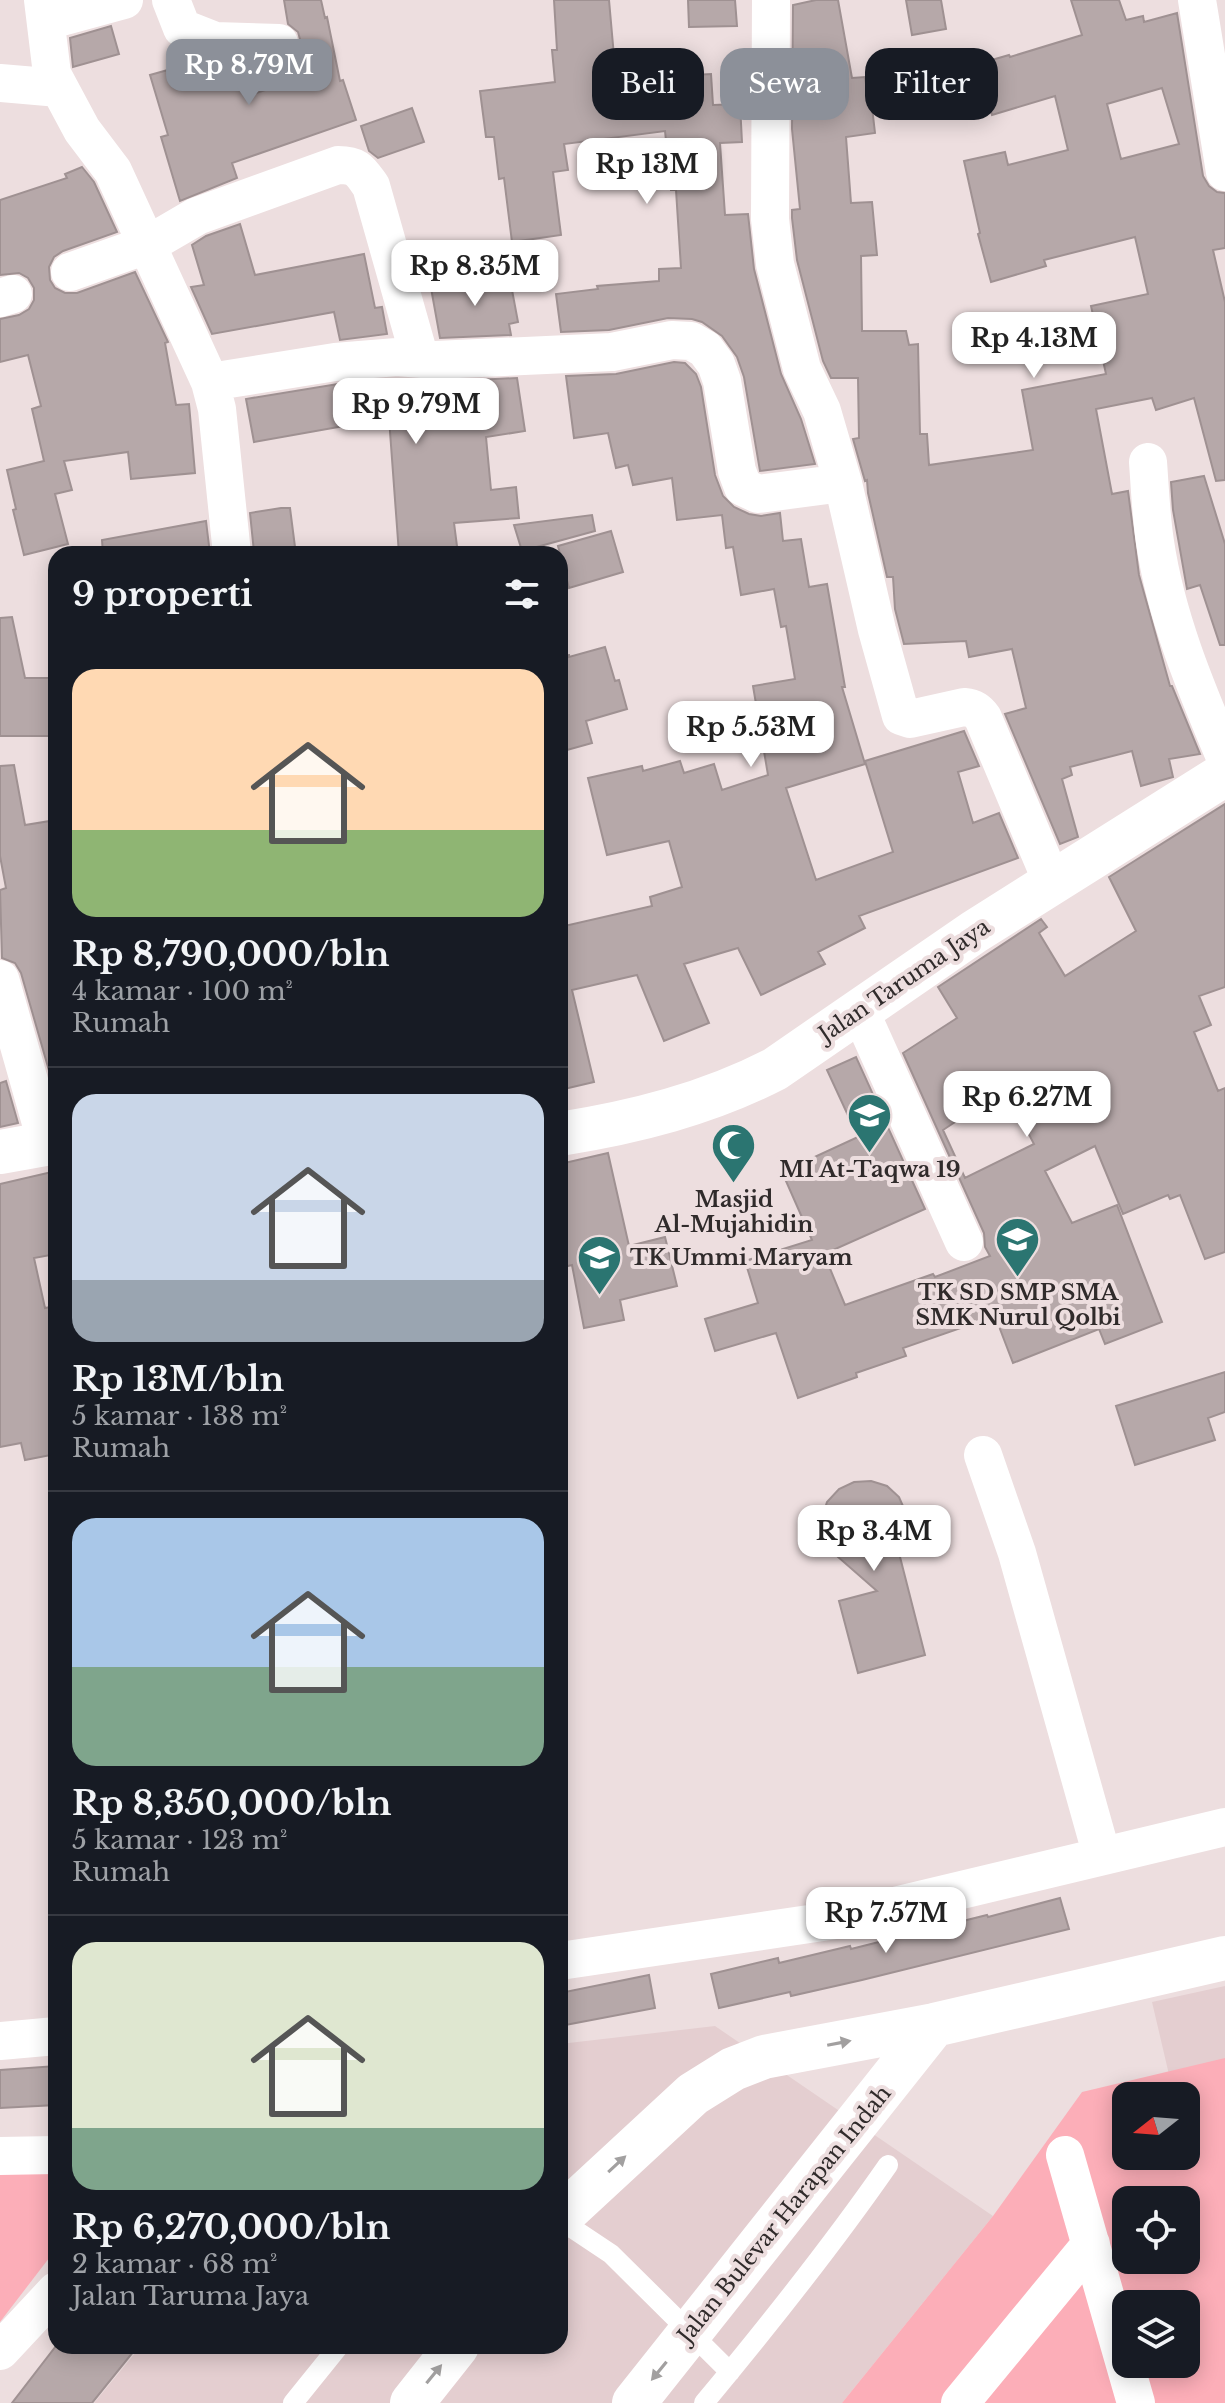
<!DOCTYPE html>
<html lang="id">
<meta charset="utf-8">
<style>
body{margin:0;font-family:"Libre Baskerville",serif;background:#242831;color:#f1f3f6;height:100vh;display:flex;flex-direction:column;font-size:30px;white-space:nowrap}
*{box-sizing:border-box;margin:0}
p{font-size:26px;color:#9ea1a6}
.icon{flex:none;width:44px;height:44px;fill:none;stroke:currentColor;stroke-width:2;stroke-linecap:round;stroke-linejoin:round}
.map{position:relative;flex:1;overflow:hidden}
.details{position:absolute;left:48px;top:546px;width:520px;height:1808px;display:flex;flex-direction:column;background:#171b24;border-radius:24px;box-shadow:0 4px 20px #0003}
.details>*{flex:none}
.banner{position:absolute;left:592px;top:48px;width:512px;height:72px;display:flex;gap:16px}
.needle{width:52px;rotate:253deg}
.tools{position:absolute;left:1112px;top:2082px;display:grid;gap:16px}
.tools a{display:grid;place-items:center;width:88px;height:88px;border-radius:16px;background:#171b24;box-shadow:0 4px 20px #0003;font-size:40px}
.price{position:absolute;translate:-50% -68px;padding:0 18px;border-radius:16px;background:#fff;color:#222;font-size:26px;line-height:52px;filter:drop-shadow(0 2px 4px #0008)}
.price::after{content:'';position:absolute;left:50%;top:48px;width:24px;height:18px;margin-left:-12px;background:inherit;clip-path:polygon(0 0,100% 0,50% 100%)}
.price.active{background:#8c9099;color:#fff}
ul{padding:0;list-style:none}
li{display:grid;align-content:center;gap:16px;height:424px;padding:0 24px}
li+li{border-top:2px solid #363941}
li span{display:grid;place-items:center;height:248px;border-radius:24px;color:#555}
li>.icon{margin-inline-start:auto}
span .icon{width:144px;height:144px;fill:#fffc;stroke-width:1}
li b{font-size:34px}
h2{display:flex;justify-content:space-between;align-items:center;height:96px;padding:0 24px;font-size:34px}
.chip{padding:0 28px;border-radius:24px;background:#171b24;box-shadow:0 4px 20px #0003;font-size:28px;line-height:72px}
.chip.active{background:#8c9099;color:#fff}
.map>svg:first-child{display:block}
</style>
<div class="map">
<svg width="1225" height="2403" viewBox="0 0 1225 2403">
<rect width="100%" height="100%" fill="#eddedf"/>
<path fill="#e4ced0" d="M1225 1986V2275L1186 2096H1174L1152 2002Z
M715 2026 993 2216 842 2403H94L141 2346H560V2044Z"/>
<path fill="#fcaeb8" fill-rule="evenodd" d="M1225 2058V2403H842L993 2216 1082 2092ZM1126 2096H1186V2156H1126ZM1126 2200H1186V2260H1126ZM1126 2304H1186V2364H1126Z
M0 2173H46L56 2175V2249L0 2322Z"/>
<path fill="#b6a8a9" stroke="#9f9192" stroke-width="2" fill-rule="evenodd" d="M284 0H321L325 18 327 17 340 81 343 80 356 120 232 163 237 178 180 201 161 137 168 135 150 75 203 60 214 63 241 64 250 95 299 79 295 57 301 43 298 32 288 24Z
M554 0H609L616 79 711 74 713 105 740 104 742 142 720 143 725 215 748 214 754 269 781 374 801 419 815 464 760 471 744 377 737 357 722 336 702 322 692 319 668 318 609 330 561 332 556 294 598 289 597 286 659 281V269L681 268 676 190H671L665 131 564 144 568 170 553 172 561 235 512 242 504 178 499 179 494 137H486L480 91 555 82 552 50H557Z
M688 0H735L737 26 689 27Z
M816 0H838L852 78 865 77 867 91 870 90 875 133 846 137 851 203 872 202 877 255 861 256 862 331H906L909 345 918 344 920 434H927L929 465 1033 450 1022 390 1106 374 1091 306 1148 294 1135 237 1044 260 1046 266 991 282 978 234 980 233 964 161 1005 152 1008 165 1068 150 1055 96 992 115 978 64 1009 55 1010 57 1082 35 1071 0H1119L1126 20 1143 16 1144 22 1177 13 1203 176 1209 186 1217 192 1225 193V248L1213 250 1225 302V480L1216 481 1194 398 1156 410 1152 398 1096 409 1112 494 1128 491 1139 575 1170 686H1172L1200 754 1169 759 1173 777 1141 786 1132 751 1070 767 1072 775 1062 779 1078 837 1060 844 1005 714 1026 708 1012 649 969 657 966 641 904 644 895 609 893 577H887L868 493 867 480 865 481 853 439 859 438 858 378H831L823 361 797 260 792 218V210L800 209 792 129 793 5ZM1162 88 1179 144 1121 159 1107 104Z
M906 0H941L946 29 912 35Z
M111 26 119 54 73 67 70 38Z
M412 108 424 142 378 158 369 151 361 126Z
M82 167 94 182 117 232 63 251 54 257 49 267 50 280 55 288 65 293H77L135 272 168 342 165 343 176 405 189 404 195 473 131 479 128 452 64 461 72 490 55 494 68 544 24 555 13 510 16 509 7 470 44 461 32 409 41 406 28 355 0 362V319L19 315 29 309 34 300V288L28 278 19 273 0 275V200L67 178 65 174Z
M240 224 255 275 364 254 375 308 382 307 387 334 340 340 334 312 212 334 191 287 204 285 192 245 206 236Z
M509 274 518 322 509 324 511 335 440 338 431 288Z
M674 362 685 363 696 374 701 387 715 475 723 496 734 507 749 514 761 516 780 513 783 541 801 539 809 587 827 584 845 687H842L865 764 786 788 816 880 893 852 865 761 964 731 979 766 958 772 973 823 999 813 1018 858 859 916 865 928 818 952 825 964 761 995 738 948 684 964 709 1023 664 1041 637 975 572 990 594 1082 560 1090V927L652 906 650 897 682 887 669 841 607 855 588 778 642 766 643 771 680 761 684 773 714 764 722 790 768 775 753 686 795 679 786 626 781 627 774 589 741 595 733 547 726 548 722 515 677 520 672 478 633 485 628 465 616 468 608 433 574 438 566 376 616 374Z
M517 378 525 431 486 437 491 490 516 487 519 518 454 523 458 554H399L389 418 254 442 246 399 338 384 383 380 384 385 414 380 436 382Z
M1204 476 1225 544V645H1220L1200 585 1187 589 1173 510 1171 482Z
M281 508H290L295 547 254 552 250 513Z
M592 515 595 531 522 551 514 525Z
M206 521 210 554H103L102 540Z
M611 531 623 572 569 588 558 546Z
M12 617 25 678H56V736H0V618Z
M605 647 615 681 619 680 627 709 586 721 592 743 560 752V656L569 655V657Z
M14 765 25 825 56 820V1095L21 973 15 963 2 958 0 890 6 888 0 856V766Z
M1225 804V987L1199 996 1211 1025 1194 1032 1218 1091 1225 1088V1252L1205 1259 1180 1195 1170 1199 1168 1195 1123 1214 1095 1146 1045 1171 1072 1223 1117 1205 1162 1322 1105 1344 1099 1329 1013 1363 995 1316 903 1348 906 1356 856 1373 857 1377 798 1398 776 1333 715 1351 705 1319 758 1303 745 1261 812 1240 782 1172 858 1137 827 1070 856 1057 925 1209 824 1254 845 1305 933 1274 935 1277 990 1256 985 1247 984 1233 903 1053 957 1018 938 987 1041 919 1047 927 1039 933 1065 976 1136 931 1109 877ZM1005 1089 1034 1144 965 1178 943 1130Z
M6 1081 18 1123 0 1127V1083Z
M608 1153 629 1246 665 1237 677 1286 620 1300 624 1320 584 1328 572 1265 560 1268V1164Z
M56 1171V1254L34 1258 45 1308 56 1306V1454L25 1460 21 1443 0 1447V1184Z
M1225 1372V1412L1208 1418 1215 1440 1135 1465 1116 1406Z
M871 1481 887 1486 899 1497 906 1513 907 1530 899 1553 925 1655 858 1673 839 1601 877 1591 830 1550 823 1534 822 1518 827 1502 839 1489 854 1482Z
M1060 1898 1069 1929 862 1980 791 1996 790 1992 719 2008 711 1974 778 1958 779 1963 850 1946 851 1949 987 1915 988 1917Z
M649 1975 655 2008 560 2026V1993Z
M56 2066V2105L0 2108V2070Z
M56 2346H138L92 2403H12Z"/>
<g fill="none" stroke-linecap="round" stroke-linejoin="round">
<path stroke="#fff" stroke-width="20" d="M560 2220 611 2254 730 2372
M293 2403 339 2346
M704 2403C768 2326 831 2247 888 2165"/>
<path stroke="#fff" stroke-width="38" d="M43 0 52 74 82 130 113 171 210 382 217 409 232 554
M171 0 182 28 215 41 279 43
M771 0 770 219 775 264 802 369 822 411 843 483 877 630 901 716 910 719 964 707C974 708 978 711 983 718L1052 882
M1197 0 1225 172
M47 21 124 0
M0 83 59 88
M70 272 149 244 197 216 338 165C358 165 360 171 371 186L420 359
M0 298 13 294
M210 382 335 362 397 357 435 360 612 352 672 340 691 341 705 349 716 364 722 381 737 471 743 487 758 494 843 483
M1148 462C1150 489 1151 516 1155 542 1166 617 1196 688 1225 757
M0 979 47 1144
M859 1009 964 1242
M983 1455 1017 1553 1102 1856
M560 1961 836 1920 1225 1827
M0 2041 56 2036
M1065 2155 1136 2403
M0 2156 56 2155
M0 2351 56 2291
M960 2403 1091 2244"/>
<path stroke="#fff" stroke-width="44" d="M560 2217 693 2094 733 2069 764 2057 934 2025 1225 1958
M412 2403 457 2346
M634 2403 934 2025"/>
<path stroke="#fff" stroke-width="44" d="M560 1134C635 1122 707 1104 775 1069L974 932 1225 774
M0 1152 56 1142"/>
</g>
<defs><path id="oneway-solid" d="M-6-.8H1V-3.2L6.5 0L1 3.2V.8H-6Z" transform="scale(2)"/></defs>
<g fill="#a2a0a0">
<use href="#oneway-solid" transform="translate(839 2043) rotate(-11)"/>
<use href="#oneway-solid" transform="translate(617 2164) rotate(-43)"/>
<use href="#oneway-solid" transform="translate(659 2371) rotate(129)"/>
<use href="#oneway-solid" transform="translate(434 2374) rotate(-51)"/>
</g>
<defs>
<symbol id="school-pin" viewBox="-11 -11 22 30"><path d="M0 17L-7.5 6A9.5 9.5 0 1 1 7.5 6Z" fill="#2b7571" stroke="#eddedf"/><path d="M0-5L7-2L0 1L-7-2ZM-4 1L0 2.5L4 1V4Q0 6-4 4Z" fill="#fff"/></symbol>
<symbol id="mosque-pin" viewBox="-11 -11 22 30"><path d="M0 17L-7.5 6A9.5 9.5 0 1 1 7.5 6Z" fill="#2b7571" stroke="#eddedf"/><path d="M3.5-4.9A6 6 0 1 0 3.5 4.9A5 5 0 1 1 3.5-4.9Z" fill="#fff"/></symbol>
</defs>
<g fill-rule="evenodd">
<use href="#school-pin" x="844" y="1090" width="51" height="69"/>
<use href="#mosque-pin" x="708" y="1120" width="51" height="69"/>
<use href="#school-pin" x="992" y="1214" width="51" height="69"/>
<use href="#school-pin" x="574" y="1232" width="51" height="69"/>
</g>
<g text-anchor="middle" stroke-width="8" stroke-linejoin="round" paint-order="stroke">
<g font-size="22" fill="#302b2b" stroke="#eddedf">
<text transform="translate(904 980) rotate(-34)" y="8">Jalan Taruma Jaya</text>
<text transform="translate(784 2214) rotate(-51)" y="8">Jalan Bulevar Harapan Indah</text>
</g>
<g font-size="22" font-weight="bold" fill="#302b2b" stroke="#eddedf">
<text x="870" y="1177">MI At-Taqwa 19</text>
<text x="734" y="1207">Masjid<tspan x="734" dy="25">Al-Mujahidin</tspan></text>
<text x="630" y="1265" text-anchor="start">TK Ummi Maryam</text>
<text x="1018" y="1300">TK SD SMP SMA<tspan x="1018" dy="25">SMK Nurul Qolbi</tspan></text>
</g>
</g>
</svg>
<div class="tools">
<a><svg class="needle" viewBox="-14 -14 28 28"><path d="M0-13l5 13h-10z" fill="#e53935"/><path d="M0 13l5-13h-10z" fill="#9ea1a6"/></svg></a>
<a><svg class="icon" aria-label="locate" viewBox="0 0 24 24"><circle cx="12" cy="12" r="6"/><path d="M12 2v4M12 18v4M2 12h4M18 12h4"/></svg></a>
<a><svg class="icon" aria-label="layers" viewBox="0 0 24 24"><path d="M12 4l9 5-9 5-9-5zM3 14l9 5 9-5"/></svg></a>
</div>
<b class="price active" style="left:249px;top:107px">Rp 8.79M</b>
<b class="price" style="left:647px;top:206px">Rp 13M</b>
<b class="price" style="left:475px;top:308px">Rp 8.35M</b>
<b class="price" style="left:1034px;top:380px">Rp 4.13M</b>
<b class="price" style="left:416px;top:446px">Rp 9.79M</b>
<b class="price" style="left:751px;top:769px">Rp 5.53M</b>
<b class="price" style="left:1027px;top:1139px">Rp 6.27M</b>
<b class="price" style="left:874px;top:1573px">Rp 3.4M</b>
<b class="price" style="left:886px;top:1955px">Rp 7.57M</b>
<div class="banner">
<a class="chip">Beli</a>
<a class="chip active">Sewa</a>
<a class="chip">Filter</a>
</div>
<section class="details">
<h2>9 properti<svg class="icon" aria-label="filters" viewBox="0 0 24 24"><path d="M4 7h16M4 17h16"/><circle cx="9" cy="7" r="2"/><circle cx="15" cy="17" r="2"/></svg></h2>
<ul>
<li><span style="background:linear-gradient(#ffd9b3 65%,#8fb573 0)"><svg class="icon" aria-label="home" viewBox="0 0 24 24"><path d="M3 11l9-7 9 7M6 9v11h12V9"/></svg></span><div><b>Rp 8,790,000/bln</b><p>4 kamar · 100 m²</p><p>Rumah</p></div></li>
<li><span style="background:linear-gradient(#c9d6e8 75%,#9aa5b1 0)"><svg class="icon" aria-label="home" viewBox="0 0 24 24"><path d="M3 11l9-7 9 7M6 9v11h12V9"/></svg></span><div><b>Rp 13M/bln</b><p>5 kamar · 138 m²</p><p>Rumah</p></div></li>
<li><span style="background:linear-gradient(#a9c7e8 60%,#7fa58c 0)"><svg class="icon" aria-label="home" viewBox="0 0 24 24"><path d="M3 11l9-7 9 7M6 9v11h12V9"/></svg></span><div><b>Rp 8,350,000/bln</b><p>5 kamar · 123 m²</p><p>Rumah</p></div></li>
<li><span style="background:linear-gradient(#dfe7d0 75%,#7fa58c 0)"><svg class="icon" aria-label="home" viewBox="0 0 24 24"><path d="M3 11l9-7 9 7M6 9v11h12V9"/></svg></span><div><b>Rp 6,270,000/bln</b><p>2 kamar · 68 m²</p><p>Jalan Taruma Jaya</p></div></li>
</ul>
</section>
</div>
